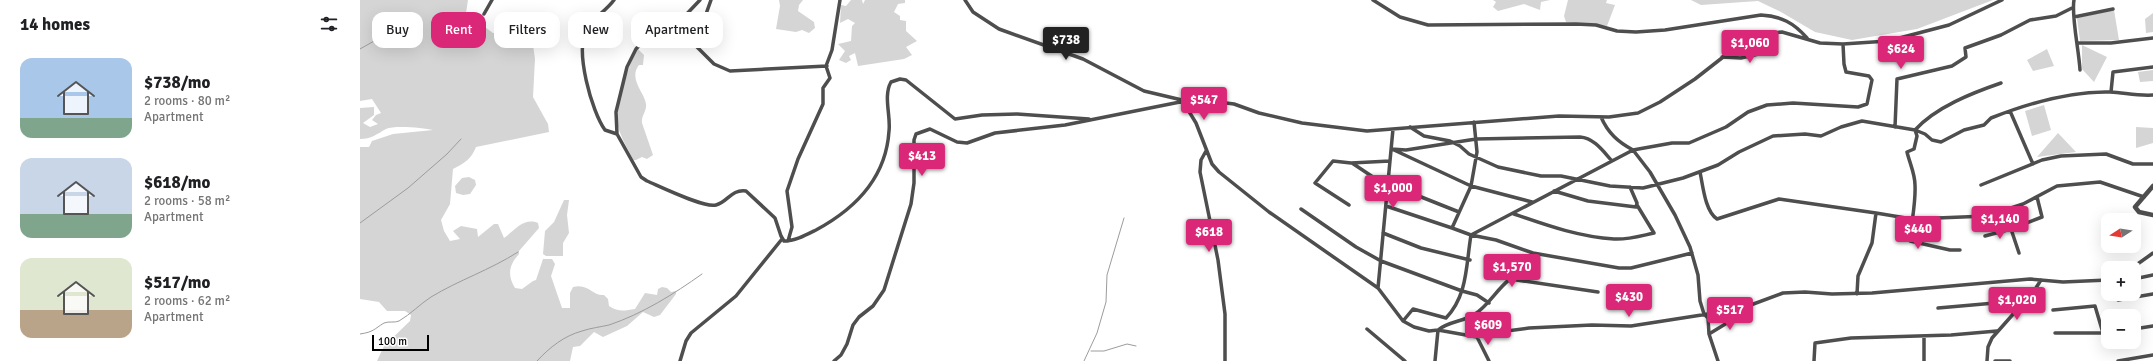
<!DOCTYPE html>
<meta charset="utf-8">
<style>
body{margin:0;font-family:Signika,sans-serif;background:#f2f2f2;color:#202124;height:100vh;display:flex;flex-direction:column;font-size:15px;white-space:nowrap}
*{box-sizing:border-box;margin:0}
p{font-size:13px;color:#757577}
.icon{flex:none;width:22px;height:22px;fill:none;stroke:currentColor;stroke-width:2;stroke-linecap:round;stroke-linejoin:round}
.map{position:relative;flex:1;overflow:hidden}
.details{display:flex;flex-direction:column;background:#fff;width:360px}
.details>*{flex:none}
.guide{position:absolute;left:12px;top:12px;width:380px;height:36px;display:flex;gap:8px}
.needle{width:26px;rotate:258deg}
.tools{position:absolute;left:1741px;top:213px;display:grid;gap:8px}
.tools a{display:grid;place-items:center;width:40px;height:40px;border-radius:8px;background:#fff;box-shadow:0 4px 16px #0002;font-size:20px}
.scale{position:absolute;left:12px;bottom:10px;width:57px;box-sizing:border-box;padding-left:4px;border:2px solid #000;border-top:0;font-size:11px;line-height:14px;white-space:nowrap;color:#000;-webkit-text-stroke:3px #fff;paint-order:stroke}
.price{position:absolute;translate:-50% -34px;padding:0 9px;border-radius:4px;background:#db2777;color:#fff;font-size:13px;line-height:26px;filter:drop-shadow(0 1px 2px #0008)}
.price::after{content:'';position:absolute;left:50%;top:24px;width:12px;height:9px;margin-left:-6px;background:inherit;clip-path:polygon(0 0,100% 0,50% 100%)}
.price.active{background:#222;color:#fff}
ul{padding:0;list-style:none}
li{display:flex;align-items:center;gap:12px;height:100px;padding:0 20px}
li span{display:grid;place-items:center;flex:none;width:112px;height:80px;border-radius:12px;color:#555}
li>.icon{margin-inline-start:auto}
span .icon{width:48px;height:48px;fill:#fffc;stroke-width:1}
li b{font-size:17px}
h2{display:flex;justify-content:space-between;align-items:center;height:48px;padding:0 20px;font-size:17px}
.pill{padding:0 14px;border-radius:12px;background:#fff;box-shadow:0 4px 16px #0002;font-size:14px;line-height:36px}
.pill.active{background:#db2777;color:#fff}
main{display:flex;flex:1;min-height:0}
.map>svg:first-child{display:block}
</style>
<main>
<section class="details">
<h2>14 homes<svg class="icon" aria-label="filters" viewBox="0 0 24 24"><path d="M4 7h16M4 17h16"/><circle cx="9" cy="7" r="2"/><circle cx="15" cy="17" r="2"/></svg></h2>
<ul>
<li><span style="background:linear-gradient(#a9c7e8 75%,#7fa58c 0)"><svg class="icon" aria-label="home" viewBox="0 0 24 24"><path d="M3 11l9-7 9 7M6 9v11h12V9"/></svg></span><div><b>$738/mo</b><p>2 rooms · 80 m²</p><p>Apartment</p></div></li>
<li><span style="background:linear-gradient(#c9d6e8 70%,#7fa58c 0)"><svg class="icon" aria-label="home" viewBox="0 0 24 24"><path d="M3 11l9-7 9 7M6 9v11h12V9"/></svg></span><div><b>$618/mo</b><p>2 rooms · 58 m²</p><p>Apartment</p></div></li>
<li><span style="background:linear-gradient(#dfe7d0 65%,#b9a48a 0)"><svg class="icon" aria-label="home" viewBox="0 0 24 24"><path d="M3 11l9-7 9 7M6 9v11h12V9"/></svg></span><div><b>$517/mo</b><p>2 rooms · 62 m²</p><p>Apartment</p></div></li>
</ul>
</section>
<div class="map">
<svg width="1793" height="361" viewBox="0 0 1793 361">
<rect width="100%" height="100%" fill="#fff"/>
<path fill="#d5d5d5" d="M0 0H108L106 13 133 33H148L155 24 172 38 175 59 173 97 188 124 189 132 116 147C111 159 105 163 93 169L90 204 81 220 84 231 90 241 100 239 93 231 101 226 117 229 118 237 134 224H138L144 238C155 230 164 217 178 223L179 228 159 251V254C149 265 147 275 155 288L162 289 173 281 176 280 183 259H192L195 264 191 276 202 308H210V293L213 287C229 283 232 296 244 295L248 299 249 306C258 312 264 311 275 309L285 293 297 295 298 289 302 287 307 288 311 292 316 291V294L300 315 294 317 283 312 267 326 243 337 234 332 220 346 213 347 210 361H17L24 346 50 321 51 315 45 311H27L19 302 0 299V147H9L12 141 33 134 73 130C64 128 35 125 26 129 17 134 11 139 0 139V108L14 107V115L3 123 10 127 18 124 12 120 16 115 21 113 12 99 0 101Z
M419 0H443L439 5 438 11 454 22 455 28 449 33 442 30 436 32 416 29 420 6Z
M491 0H502L503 4 505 0H545V3L538 4 534 12 540 16V20L546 21V31L557 41 546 47 552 55 544 59 498 66 495 53 489 56 491 60 486 63 479 60 485 51 478 44 491 41 492 26 495 23 488 19 480 23 481 5 486 6Z
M1133 0H1190L1181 2 1180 10 1164 4 1138 11 1133 7 1136 2Z
M1208 0H1247L1246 3 1255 5 1247 26 1206 22 1204 16Z
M1331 0H1633L1557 29 1492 40 1455 32 1421 12 1398 1 1341 5Z
M1754 10 1759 40 1720 41 1717 18Z
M1793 13V32L1786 33 1785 19Z
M1722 45 1747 57 1734 82 1722 69Z
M278 49 284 55 283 65H279C268 79 285 93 286 104 287 111 281 116 282 123L293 155 287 159 282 157 276 160H273C268 149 261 138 258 126 255 109 268 64 278 49Z
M1687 49 1694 66 1673 71 1667 60Z
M1793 70V81L1780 82 1778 72Z
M1684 105 1691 130 1672 136 1665 111Z
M1776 127 1793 128V143L1776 148Z
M1698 133 1716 152 1677 157Z
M109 177 115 180 116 185 110 194 103 195 96 193 95 186 102 178Z
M204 200H209L207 215 209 233 203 243V256H186L183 254 185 231 194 222Z"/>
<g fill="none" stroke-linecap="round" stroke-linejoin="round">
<path stroke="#9c9c9c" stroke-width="1" d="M0 49 23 36
M0 223 48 188 87 154 101 139
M0 334C14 332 14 329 24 323 29 321 35 323 39 321 51 314 60 304 71 297 99 280 130 270 158 252
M731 351H744L767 344 776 346
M177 361C190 347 204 336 222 331 231 328 240 327 249 325 282 314 314 294 342 274
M724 361 737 333 746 302 747 275 764 218"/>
<path stroke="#4e4e4e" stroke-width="3.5" d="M254 0C246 11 234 17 227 29 214 50 232 112 245 130L257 134
M340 0 320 21 292 32 276 49 267 67 256 112 257 134 281 177 287 181C301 187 344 208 356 205 368 202 371 189 386 191L415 218 421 236 424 241C435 241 446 235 456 230 495 209 526 178 529 131 531 116 523 96 531 82L540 79 546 80 595 119 622 115 657 114 729 119
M605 0 613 12 639 29 723 59 784 91 822 100 836 123 852 164 859 172 909 212 1018 288 1043 321 1054 327 1069 331 1078 330 1117 337 1139 332 1169 328 1232 325 1271 326 1380 309 1423 293 1445 292 1472 294 1512 293 1670 279 1703 282 1748 280
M1013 0 1040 17 1068 25 1216 24 1236 25 1257 31 1276 32 1305 30 1401 15C1421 16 1434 23 1447 38
M1714 0C1711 15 1719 51 1720 70
M124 14 132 0
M1714 17 1753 9
M1718 43H1751L1793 38
M335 45 351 0
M326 46 331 44 335 45 354 64 370 71 467 66
M1362 57 1381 58 1416 50
M1751 92 1753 72 1793 67
M1650 111 1673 164
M1241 117C1248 133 1258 142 1273 150L1312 143H1329L1366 127 1388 112 1407 105 1433 103 1498 107 1507 104 1512 80 1509 76 1486 72 1484 64 1483 44
M1050 127 1064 136 1090 141 1100 146 1109 154 1138 167 1181 176H1201L1250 186 1283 188 1323 178 1358 165 1379 152 1413 136 1445 134 1461 136 1481 127 1502 121 1555 130C1576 107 1612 93 1641 83
M1535 127 1537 79 1592 66 1606 57 1605 48 1641 35 1670 20 1696 16 1712 8
M1555 130 1565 134 1572 140 1581 142 1604 130 1624 125 1631 118C1669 103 1709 91 1750 92 1766 93 1777 96 1793 95
M1555 130 1557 136 1554 149 1547 152C1550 164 1555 174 1555 185 1556 204 1551 223 1550 241L1590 250H1600
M1031 149 1046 150 1116 139 1220 137C1234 138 1243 151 1252 161
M1034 150 1111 186 1172 202
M846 151 841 160 840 172 858 260 865 314V361
M992 163 1016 179 1099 212
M1340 172C1343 186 1345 211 1357 219L1419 199 1516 213
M1621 185 1682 160 1701 156 1746 154 1773 164H1793
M1194 191 1228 201 1276 207 1277 203 1270 187
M989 205 955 183 973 161 991 163 1030 161
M1026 206 1092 228
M941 209 996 247 1021 261 1102 291 1117 295 1129 303
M1154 214C1186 225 1219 237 1254 239 1267 240 1280 236 1294 233L1277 205
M1023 233 1061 248 1110 260
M1111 235 1273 150 1290 172 1315 215 1330 247 1338 275 1340 301 1344 314 1348 318 1349 334 1358 361
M1111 235 1136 240 1173 253 1259 268H1271L1332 253
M1625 236 1651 229
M428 241 432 227 427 191 438 159 463 104V88L470 78 466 66 472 50 480 0
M1659 253 1651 229 1682 217 1677 197
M1772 268 1793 253
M1774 279 1793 275
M1018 288 1033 129
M1497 294 1498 276 1512 243 1516 213 1552 219 1627 216 1663 204 1697 186 1740 182 1784 197
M1758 300 1793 294
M1578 308 1669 300
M1693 310 1735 306 1743 333
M1043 321 1053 309 1086 318C1108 295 1106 264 1111 235L1092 228 1111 186 1117 152 1114 122
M1007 329 1045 361
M1774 329 1793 326
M1695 333H1748
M1349 334 1367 323 1376 309
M1564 336V361
M1117 337 1129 361
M320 361 326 341 331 333 376 296 422 239
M474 361 481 355 487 344 493 325 499 317 513 306 524 290 551 204 554 183V140L556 134 570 129 597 142 607 143 635 133 705 125 835 99 874 104 899 113 942 123 1007 131 1199 116 1249 117 1278 113 1300 102 1335 79 1376 47 1398 34 1422 32 1460 43 1483 44 1528 41 1589 25 1642 0
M1075 361 1078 330C1089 321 1103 322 1115 314 1129 305 1136 290 1150 279L1238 292
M1454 361 1455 343 1491 338 1591 335 1637 331
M1627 361 1628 347 1632 338 1655 312 1665 305 1681 280
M1635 361H1650
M1758 361 1793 355"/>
<path stroke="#4e4e4e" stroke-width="4.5" d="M1793 186 1775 207 1779 212 1793 215"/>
</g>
</svg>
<div class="tools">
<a><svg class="needle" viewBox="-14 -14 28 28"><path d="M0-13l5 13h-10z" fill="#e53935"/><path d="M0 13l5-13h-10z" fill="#757577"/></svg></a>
<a>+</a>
<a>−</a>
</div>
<div class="scale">100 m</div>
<b class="price active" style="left:706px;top:61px">$738</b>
<b class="price" style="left:1390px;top:64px">$1,060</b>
<b class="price" style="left:1541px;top:70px">$624</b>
<b class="price" style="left:844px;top:121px">$547</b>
<b class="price" style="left:562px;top:177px">$413</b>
<b class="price" style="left:1033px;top:209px">$1,000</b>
<b class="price" style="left:1640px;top:240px">$1,140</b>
<b class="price" style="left:1558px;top:250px">$440</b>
<b class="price" style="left:849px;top:253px">$618</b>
<b class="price" style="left:1152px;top:288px">$1,570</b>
<b class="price" style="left:1269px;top:318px">$430</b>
<b class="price" style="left:1657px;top:321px">$1,020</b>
<b class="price" style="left:1370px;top:331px">$517</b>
<b class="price" style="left:1128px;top:346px">$609</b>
<div class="guide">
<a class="pill">Buy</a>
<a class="pill active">Rent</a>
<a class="pill">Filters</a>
<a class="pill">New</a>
<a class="pill">Apartment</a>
</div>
</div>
</main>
